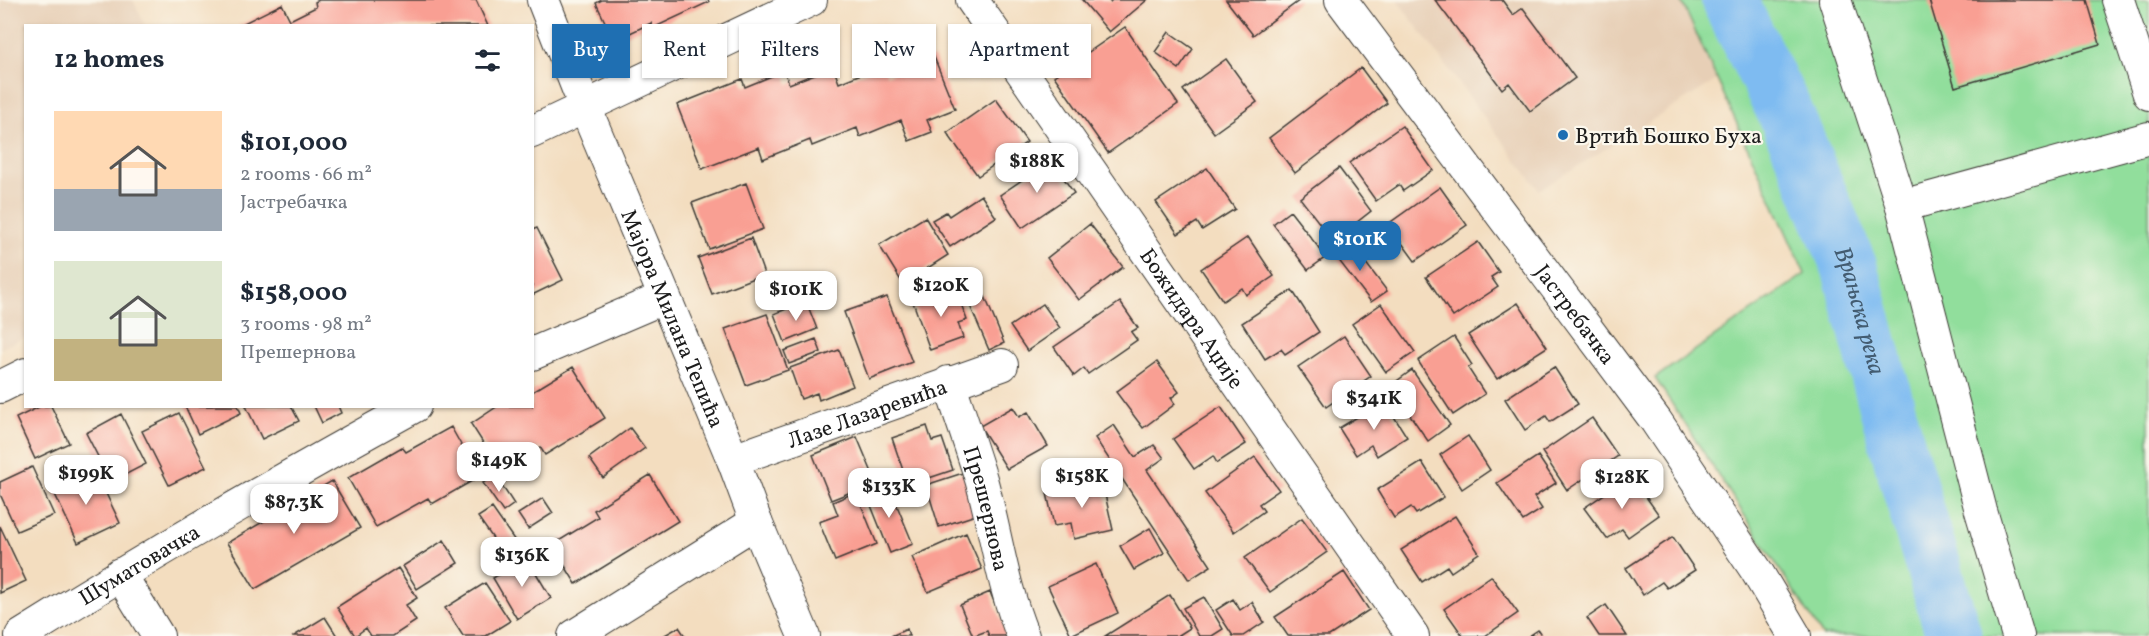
<!DOCTYPE html>
<meta charset="utf-8">
<style>
body{margin:0;font-family:Vollkorn,serif;background:#f6f6f7;color:#1f2937;height:100vh;display:flex;flex-direction:column;font-size:22px;white-space:nowrap}
*{box-sizing:border-box;margin:0}
p{font-size:20px;color:#747a83}
.icon{flex:none;width:33px;height:33px;fill:none;stroke:currentColor;stroke-width:2;stroke-linecap:round;stroke-linejoin:round}
.map{position:relative;flex:1;overflow:hidden}
.sheet{position:absolute;left:24px;top:24px;width:510px;height:384px;display:flex;flex-direction:column;background:#fff;border-radius:0px;box-shadow:0 2px 4px #0004}
.sheet>*{flex:none}
.top-card{position:absolute;left:552px;top:24px;width:570px;height:54px;display:flex;gap:12px}
.price{position:absolute;translate:-50% -51px;padding:0 14px;border-radius:12px;background:#fff;color:#222;font-size:20px;line-height:39px;filter:drop-shadow(0 2px 3px #0008)}
.price::after{content:'';position:absolute;left:50%;top:36px;width:18px;height:14px;margin-left:-9px;background:inherit;clip-path:polygon(0 0,100% 0,50% 100%)}
.price.active{background:#1f6fb2;color:#fff}
ul{padding:0;list-style:none}
li{display:flex;align-items:center;gap:18px;height:150px;padding:0 30px}
li span{display:grid;place-items:center;flex:none;width:168px;height:120px;border-radius:0px;color:#555}
li>.icon{margin-inline-start:auto}
span .icon{width:72px;height:72px;fill:#fffc;stroke-width:1}
li b{font-size:26px}
h2{display:flex;justify-content:space-between;align-items:center;height:72px;padding:0 30px;font-size:26px}
.tag{padding:0 21px;border-radius:0px;background:#fff;box-shadow:0 2px 4px #0004;font-size:21px;line-height:54px}
.tag.active{background:#1f6fb2;color:#fff}
.map>svg:first-child{display:block}
</style>
<div class="map">
<svg width="2149" height="636" viewBox="0 0 2149 636">
<rect width="100%" height="100%" fill="#fbf7ec"/>
<filter id="ink" filterUnits="userSpaceOnUse"><feTurbulence type="fractalNoise" baseFrequency=".0167" numOctaves="2"/><feDisplacementMap in="SourceGraphic" scale="12" xChannelSelector="R" yChannelSelector="G"/><feConvolveMatrix kernelMatrix="1 2 1 2 8 2 1 2 1" color-interpolation-filters="sRGB"/></filter>
<filter id="wash" filterUnits="userSpaceOnUse"><feTurbulence type="fractalNoise" baseFrequency=".008" numOctaves="4" result="noise"/><feDisplacementMap in="SourceGraphic" scale="24" xChannelSelector="R" yChannelSelector="G"/><feGaussianBlur stdDeviation="1.35" result="paint"/><feColorMatrix in="noise" values="0 0 0 0 0 0 0 0 0 0 0 0 0 0 0 0 0 1.4 0 .05"/><feComposite in="paint" operator="in"/></filter>
<g filter="url(#wash)">
<rect width="100%" height="100%" fill="#f3ddbf"/>
<path fill="#e7cfb6" d="M0 0H133L145 25 26 26 25 337 0 349Z
M1397 0H1681L1717 80 1539 190Z"/>
<path fill="#91de9c" stroke="#567d5c" stroke-width="1.5" d="M1681 0H2149V632L2142 636H1823L1655 378 1805 274Z"/>
<g fill="none" stroke-linecap="round" stroke-linejoin="round">
<path stroke="#7ebbf1" stroke-width="56" id="s1" d="M1729 0 1785 112 1849 266 1897 444 1954 636"/>
</g>
<g id="blocks">
<path fill="#f99f93" d="M319 0H476L488 26H238L282 4 290 20 316 7 315 2Z
M602 0H708L709 2 653 28 651 23 609 43 602 28 607 26 596 3Z
M1082 0H1108L1110 2 1112 0H1147L1109 32Z
M1226 0H1300L1253 35Z
M1435 0H1502L1513 15 1523 8 1575 78 1530 111 1509 83 1502 89Z
M1929 0H2087L2100 44 1955 87Z
M1125 27 1178 104 1108 153 1054 76Z
M1169 32 1193 49 1179 69 1155 52Z
M934 57 955 109 927 120 932 132 909 141 901 120 860 137 857 128 812 146 810 140 763 159 759 147 702 169 677 105 742 79 745 87 784 71 789 84 833 67 839 83 883 65 887 75Z
M1226 59 1257 102 1214 133 1183 90Z
M1361 68 1387 103 1295 173 1269 138Z
M996 99 1027 142 978 176 947 133Z
M1402 126 1433 170 1403 191 1399 185 1376 201 1349 163Z
M1051 160 1074 193 1022 228 1000 195Z
M1207 168 1235 209 1202 230 1197 222 1178 234 1156 202Z
M1339 168 1371 211 1333 241 1300 198Z
M746 183 763 229 709 249 692 203Z
M1440 187 1467 225 1415 261 1388 224Z
M981 195 996 217 950 247 932 220 946 212 949 216Z
M1290 211 1326 257 1308 270 1273 224Z
M925 217 948 255 903 284 879 245Z
M1090 224 1123 267 1079 300 1047 258Z
M537 228 563 280 532 295V230Z
M1248 237 1274 276 1246 295 1242 288 1223 301 1201 269Z
M751 238 764 274 712 294 698 258Z
M1350 242 1387 291 1371 302 1334 254Z
M1478 242 1499 272 1491 277 1498 287 1453 317 1426 277Z
M955 287 967 320 958 323 963 338 930 350 913 302Z
M1292 290 1319 332 1285 354 1281 349 1265 359 1242 323Z
M984 294 1004 343 989 350 968 301Z
M887 297 912 362 869 379 844 312Z
M806 301 817 329 785 342 774 314Z
M1120 302 1138 328 1131 332 1137 340 1088 374 1084 368 1074 376 1054 347Z
M1518 303 1547 347 1497 379 1468 335Z
M1043 304 1060 328 1027 351 1010 326Z
M1381 304 1415 352 1386 372 1352 324Z
M767 314 788 370 746 385 725 329Z
M1344 336 1371 376 1326 407 1298 367Z
M1454 337 1472 365 1468 368 1485 394 1453 415 1418 361Z
M816 339 821 352 789 364 784 351Z
M839 350 853 386 819 400 817 393 801 399 790 368Z
M1157 362 1179 392 1171 398 1175 404 1143 428 1116 392Z
M573 367 605 418 545 455 540 447 501 471 471 424 498 406H532V392Z
M1554 367 1578 404 1550 422 1546 416 1525 430 1505 399Z
M1412 370 1450 425 1428 441 1390 386Z
M1384 401 1407 437 1377 456 1371 445 1356 455 1339 428Z
M41 406H51L69 443 35 459 16 418Z
M185 406H238L241 413 198 434Z
M246 406H291L299 421 262 439Z
M314 406H338L341 413 322 423Z
M1013 407 1019 417 1028 412 1048 446 1007 469 980 426Z
M1221 407 1246 444 1217 463 1213 456 1194 469 1173 439Z
M179 413 206 467 169 485 142 431Z
M121 414 146 464 111 482 86 433Z
M1592 418 1618 456 1567 490 1542 452Z
M1114 425 1135 457 1154 445 1164 458 1147 470 1211 566 1189 580 1095 438Z
M927 426 932 441 942 438 953 470 908 485 892 438Z
M451 427 479 477 432 504 428 498 376 527 348 478 402 447 406 452Z
M630 428 645 448 603 478 589 458Z
M1468 436 1490 470 1462 489 1440 455Z
M857 437 876 482 831 500 813 455Z
M1538 456 1556 483 1534 497 1542 509 1523 521 1497 483Z
M1255 457 1279 490 1259 504 1264 511 1234 532 1205 493Z
M1422 462 1444 497 1416 514 1411 507 1394 518 1377 490Z
M32 467 54 515 17 531 0 494V482Z
M94 468 120 523 78 543 52 488Z
M966 472 979 514 939 527 926 485Z
M495 475 514 504 503 512 483 483Z
M650 475 678 521 576 584 552 545 598 517 594 510Z
M1631 476 1659 515 1628 537 1622 529 1607 539 1584 508Z
M332 481 360 528 255 589 227 543Z
M1102 481 1113 530 1074 539 1071 523 1054 526 1047 493Z
M888 484 913 544 890 553 866 493Z
M856 492 877 544 835 561 819 522 838 515 833 502Z
M543 498 553 513 528 529 518 514Z
M492 508 522 551 508 560 478 517Z
M1455 516 1479 553 1451 572 1447 566 1422 582 1401 550Z
M1302 518 1327 552 1270 592 1245 558Z
M0 526 26 581 0 593Z
M1150 528 1164 553 1134 570 1120 546Z
M966 533 982 569 928 592 912 557Z
M1673 537 1695 570 1667 588 1662 582 1643 595 1626 568Z
M444 540 458 563 417 589 403 566Z
M527 558 551 598 517 619 493 578Z
M1096 564 1118 613 1071 635 1048 586Z
M398 568 417 598 406 605 416 621 393 636H371L366 628 355 636 337 607Z
M1344 572 1369 610 1329 636H1288L1275 617Z
M1491 576 1518 613 1485 636H1463L1444 609Z
M485 583 510 621 486 636H463L445 608Z
M990 592 1008 636H989L987 631 973 636 960 605Z
M1170 595 1190 628 1179 635 1180 636H1105Z
M1204 597 1223 629 1212 636H1199L1183 608Z
M1233 599 1240 610 1252 602 1264 622 1243 636H1233L1216 610Z
M1606 605 1627 636H1599L1587 618Z
M325 617 337 636H294Z
M679 627 685 636H663Z
M907 629 909 636H891Z
M1538 630 1542 636H1529Z"/>
</g>
</g>
<g filter="url(#ink)">
<use href="#blocks" fill-opacity="0" stroke="#3c3934" stroke-width="1.5"/>
<g fill="none" stroke-linecap="round" stroke-linejoin="round">
<defs>
<g id="minor">
<path id="s2" d="M543 0 585 107 733 460 756 522 804 636"/>
<path id="s3" d="M972 0 1413 636"/>
<path id="s4" d="M1341 0 1656 421 1756 570 1795 636"/>
<path d="M1835 0 1902 206 1981 511 2018 636"/>
<path d="M2118 0 2149 94"/>
<path d="M532 132 811 0"/>
<path d="M1902 206 2149 138"/>
<path d="M532 354 663 298"/>
<path id="s5" d="M949 382C960 415 971 447 981 479 996 532 1002 585 1023 636"/>
<path d="M0 387 26 374"/>
<path id="s6" d="M733 460 1002 365"/>
<path d="M120 574 158 636"/>
<path id="s7" d="M21 636C150 555 282 479 415 406"/>
<path d="M574 636 756 522"/>
</g>
</defs>
<use href="#minor" stroke="#3c3934" stroke-width="34"/>
<use href="#minor" stroke="#fff" stroke-width="32"/>
</g>
</g>
<circle fill="#1f6fb2" stroke="#fbf7ec" stroke-width="2" cx="1563" cy="135" r="6"/>
<g text-anchor="middle" stroke-width="4.5" stroke-linejoin="round" paint-order="stroke">
<g font-size="22" fill="#1c1c1c" stroke="#fbf7ec" text-anchor="start">
<text x="1575" y="143">Вртић Бошко Буха</text>
</g>
<g font-size="22" fill="#1c1c1c" stroke="#fbf7ec">
<text dy="8" stroke="none"><textPath href="#s4" startOffset="392">Јастребачка</textPath></text>
<text dy="8" stroke="none"><textPath href="#s2" startOffset="344">Мајора Милана Тепића</textPath></text>
<text dy="8" stroke="none"><textPath href="#s3" startOffset="387">Божидара Аџије</textPath></text>
<text dy="8" stroke="none"><textPath href="#s6" startOffset="142">Лазе Лазаревића</textPath></text>
<text dy="8" stroke="none"><textPath href="#s5" startOffset="132">Прешернова</textPath></text>
<text dy="8" stroke="none"><textPath href="#s7" startOffset="138">Шуматовачка</textPath></text>
</g>
<g font-size="24" font-style="italic" fill="#435c71" stroke="#fbf7ec">
<text dy="8" stroke="none"><textPath href="#s1" startOffset="338">Врањска река</textPath></text>
</g>
</g>
</svg>
<b class="price" style="left:1037px;top:194px">$188K</b>
<b class="price active" style="left:1360px;top:272px">$101K</b>
<b class="price" style="left:941px;top:318px">$120K</b>
<b class="price" style="left:796px;top:322px">$101K</b>
<b class="price" style="left:1374px;top:431px">$341K</b>
<b class="price" style="left:499px;top:493px">$149K</b>
<b class="price" style="left:86px;top:506px">$199K</b>
<b class="price" style="left:1082px;top:509px">$158K</b>
<b class="price" style="left:1622px;top:510px">$128K</b>
<b class="price" style="left:889px;top:519px">$133K</b>
<b class="price" style="left:294px;top:535px">$87.3K</b>
<b class="price" style="left:522px;top:588px">$136K</b>
<div class="top-card">
<a class="tag active">Buy</a>
<a class="tag">Rent</a>
<a class="tag">Filters</a>
<a class="tag">New</a>
<a class="tag">Apartment</a>
</div>
<section class="sheet">
<h2>12 homes<svg class="icon" aria-label="filters" viewBox="0 0 24 24"><path d="M4 7h16M4 17h16"/><circle cx="9" cy="7" r="2"/><circle cx="15" cy="17" r="2"/></svg></h2>
<ul>
<li><span style="background:linear-gradient(#ffd9b3 65%,#9aa5b1 0)"><svg class="icon" aria-label="home" viewBox="0 0 24 24"><path d="M3 11l9-7 9 7M6 9v11h12V9"/></svg></span><div><b>$101,000</b><p>2 rooms · 66 m²</p><p>Јастребачка</p></div></li>
<li><span style="background:linear-gradient(#dfe7d0 65%,#c2b280 0)"><svg class="icon" aria-label="home" viewBox="0 0 24 24"><path d="M3 11l9-7 9 7M6 9v11h12V9"/></svg></span><div><b>$158,000</b><p>3 rooms · 98 m²</p><p>Прешернова</p></div></li>
</ul>
</section>
</div>
